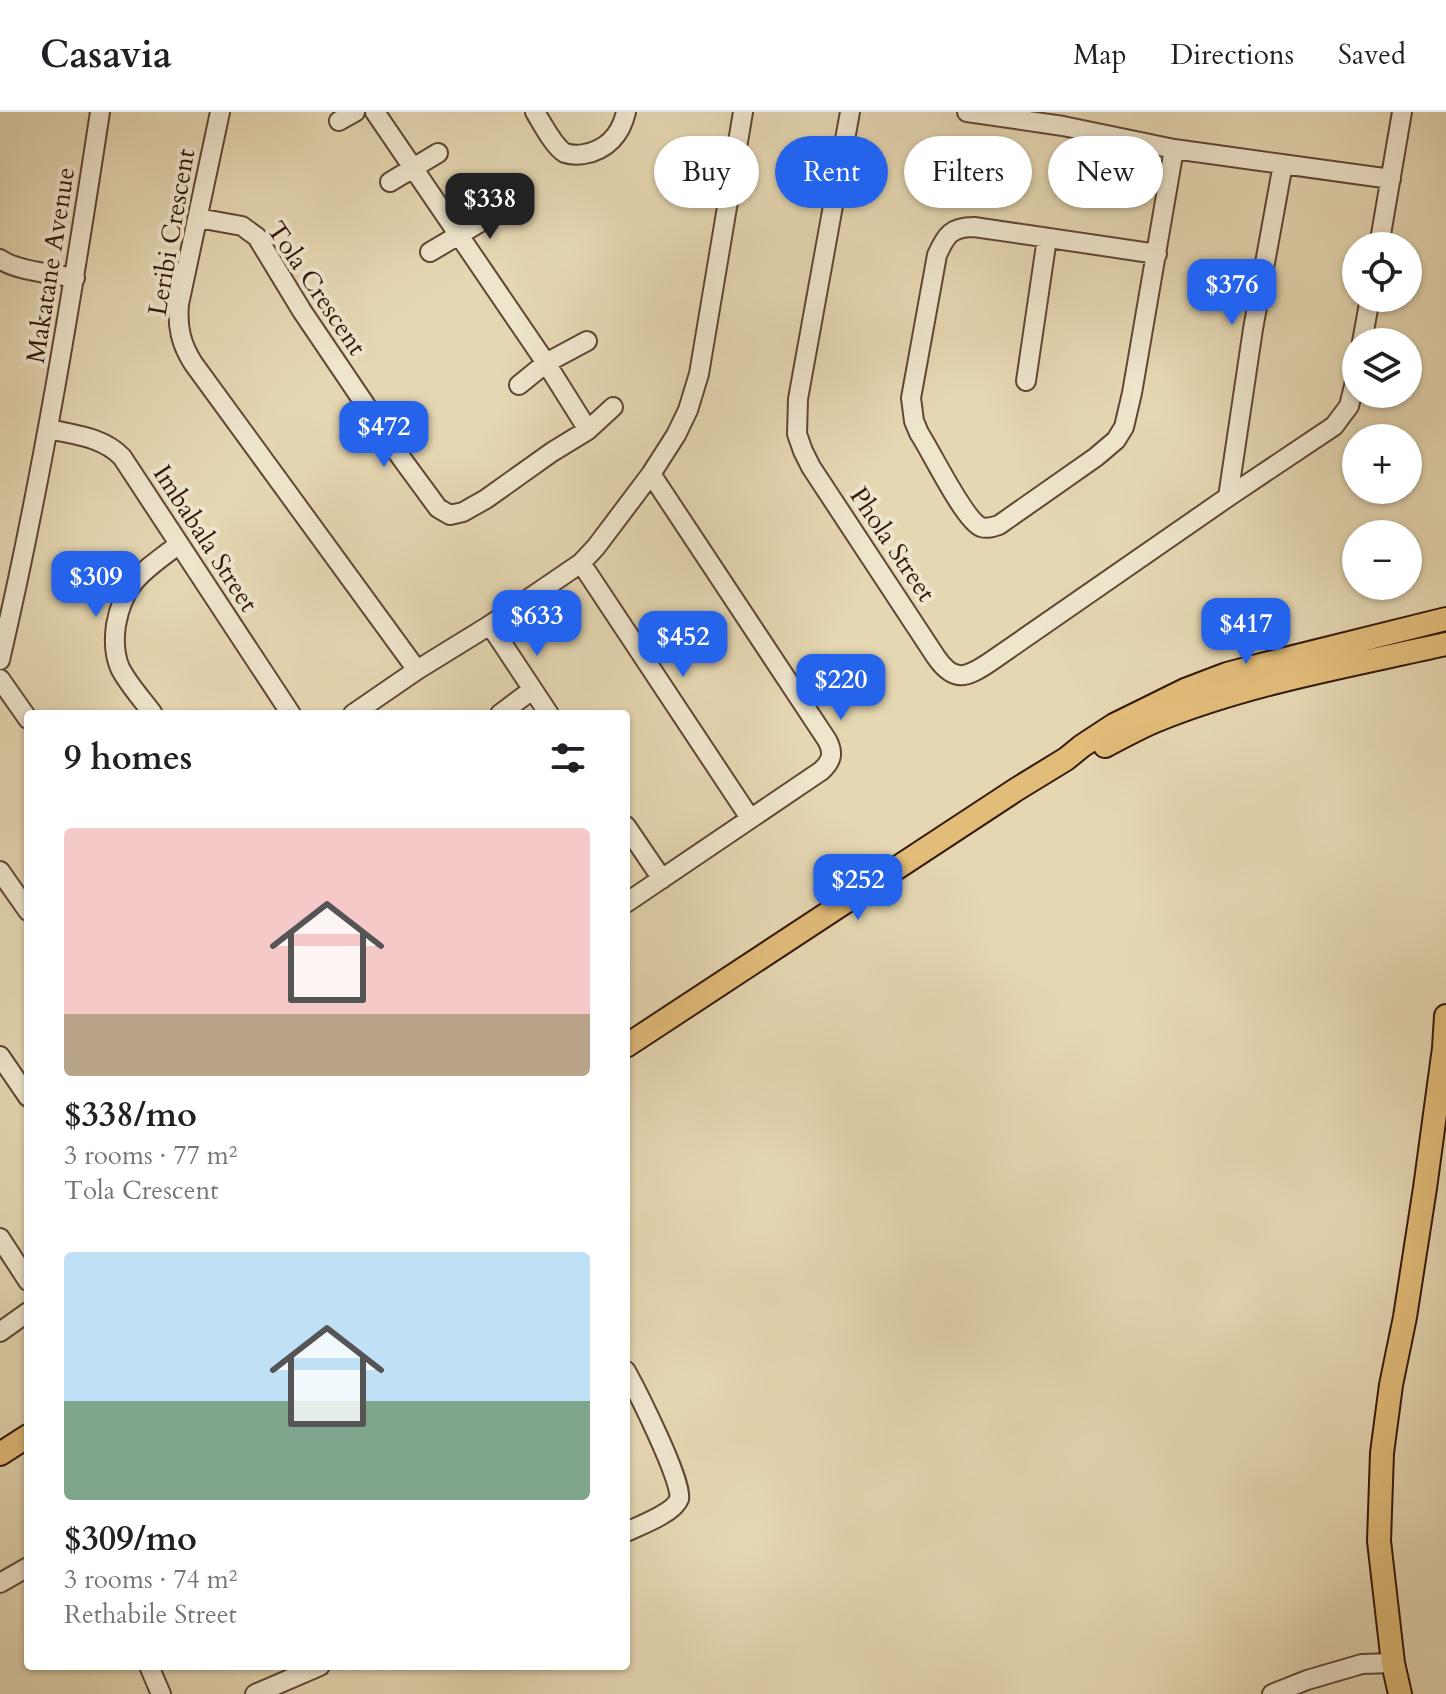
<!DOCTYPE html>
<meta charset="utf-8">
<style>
body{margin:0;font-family:Cardo,serif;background:#f2f2f2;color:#202124;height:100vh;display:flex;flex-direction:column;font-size:30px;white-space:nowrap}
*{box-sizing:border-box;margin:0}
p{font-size:26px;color:#757577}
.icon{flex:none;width:44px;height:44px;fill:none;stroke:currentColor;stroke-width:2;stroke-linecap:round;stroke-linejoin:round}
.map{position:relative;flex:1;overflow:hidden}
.side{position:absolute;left:24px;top:598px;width:606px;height:960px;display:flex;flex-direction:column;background:#fff;border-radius:8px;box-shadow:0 2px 6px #0004}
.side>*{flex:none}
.banner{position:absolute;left:654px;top:24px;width:672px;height:72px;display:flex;gap:16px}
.controls{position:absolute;left:1342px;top:120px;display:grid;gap:16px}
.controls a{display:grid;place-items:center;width:80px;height:80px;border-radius:50%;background:#fff;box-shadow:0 2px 6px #0004;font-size:40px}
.price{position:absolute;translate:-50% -68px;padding:0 18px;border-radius:16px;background:#2563eb;color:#fff;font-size:26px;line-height:52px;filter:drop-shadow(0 2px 4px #0008)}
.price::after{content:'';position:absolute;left:50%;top:48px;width:24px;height:18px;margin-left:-12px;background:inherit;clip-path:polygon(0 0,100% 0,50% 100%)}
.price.on{background:#222;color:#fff}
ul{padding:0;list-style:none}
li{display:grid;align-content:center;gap:16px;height:424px;padding:0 40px}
li span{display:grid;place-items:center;height:248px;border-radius:8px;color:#555}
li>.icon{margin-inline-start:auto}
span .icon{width:144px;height:144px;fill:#fffc;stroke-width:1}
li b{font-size:34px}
h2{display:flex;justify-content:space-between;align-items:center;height:96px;padding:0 40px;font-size:34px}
.chip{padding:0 28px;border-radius:36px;background:#fff;box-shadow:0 2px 6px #0004;font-size:28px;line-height:72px}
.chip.on{background:#2563eb;color:#fff}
header{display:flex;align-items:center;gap:48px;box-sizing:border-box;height:112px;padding:0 40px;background:#fff;border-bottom:2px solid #e0e0e0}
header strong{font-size:38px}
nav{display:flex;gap:44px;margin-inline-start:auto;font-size:28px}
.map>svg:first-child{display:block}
</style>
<header>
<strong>Casavia</strong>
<nav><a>Map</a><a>Directions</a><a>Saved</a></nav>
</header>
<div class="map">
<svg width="1446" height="1582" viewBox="0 0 1446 1582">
<rect width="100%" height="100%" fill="#e5d7b2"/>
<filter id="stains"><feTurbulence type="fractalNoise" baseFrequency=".0025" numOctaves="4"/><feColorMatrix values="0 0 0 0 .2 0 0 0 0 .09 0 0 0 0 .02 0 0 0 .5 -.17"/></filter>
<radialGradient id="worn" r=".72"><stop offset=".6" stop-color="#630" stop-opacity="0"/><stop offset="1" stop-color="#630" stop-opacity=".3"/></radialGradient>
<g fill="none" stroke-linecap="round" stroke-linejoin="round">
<defs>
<path id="minor" d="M220 0 179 192C177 215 181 232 193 251L417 558
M375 0 546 251 588 318
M535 0C542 11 554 35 565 41 571 43 578 43 584 42 607 38 621 22 626 0
M850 0 798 287 797 322 803 339 811 355 936 545C954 571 966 566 990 550L1228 385 1334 314 1349 294 1356 266
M967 0 1063 14 1174 37 1391 67
M339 9 355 0
M390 70 438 41
M198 106 242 114 257 125 302 199 402 347 438 396 450 403 463 400 486 387 552 340 588 318 613 295
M1379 134 1402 0
M430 140 501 98
M1157 142 974 115C951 115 946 123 937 143L911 286 914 309 919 321C931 339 964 408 981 415 988 417 993 415 999 413L1096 345 1116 328 1124 315 1132 281 1174 37
M0 147C16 159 55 162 75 166
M1362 230 1370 186
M1026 269 1047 126
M519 273 546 251 587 229
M49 317C75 323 103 325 122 345L291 602
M1228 385 1253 217 1283 52
M581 451 750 706
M490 513 549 602
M0 548C42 367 72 184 100 0
M0 567 28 607
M153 602C142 587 128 572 120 556 114 542 114 527 116 513 124 468 146 458 179 432
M353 602 417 558 490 513 581 451 596 435 651 362 676 323 688 298 699 262 743 0
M500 602 532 578
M626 714 662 767
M0 759 28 799
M626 791 821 659C832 649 834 641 827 628L651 362
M0 944 28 985
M0 1126 28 1169
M0 1220 28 1200
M626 1259C636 1277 684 1372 679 1387 674 1401 639 1414 626 1420
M0 1471 28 1455
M149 1554 161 1582
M255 1582 320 1554
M1272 1582 1307 1568 1362 1552 1393 1551"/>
<path id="major" d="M1105 634C1121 626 1138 616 1155 609 1248 571 1348 554 1446 532
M626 934 1017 677 1066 647 1082 634 1114 613 1185 578 1227 562 1261 553 1446 507
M0 1342 28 1324
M1400 1582 1393 1551 1379 1429 1382 1341 1391 1273 1405 1205 1425 1076 1444 936 1446 904"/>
</defs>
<use href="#minor" stroke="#604735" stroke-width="22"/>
<use href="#major" stroke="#33170b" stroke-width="26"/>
<use href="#minor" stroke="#eee5cd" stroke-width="18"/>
<use href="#major" stroke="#e2bc79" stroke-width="22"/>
</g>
<g text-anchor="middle" stroke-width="8" stroke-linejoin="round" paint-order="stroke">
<g font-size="26" fill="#33170b" stroke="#eee5cd">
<text transform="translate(171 120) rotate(-80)" y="9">Leribi Crescent</text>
<text transform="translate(50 153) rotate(-81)" y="9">Makatane Avenue</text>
<text transform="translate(317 176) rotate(56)" y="9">Tola Crescent</text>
<text transform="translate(206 426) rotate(57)" y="9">Imbabala Street</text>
<text transform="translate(893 432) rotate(56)" y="9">Phola Street</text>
</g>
</g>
<rect width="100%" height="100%" filter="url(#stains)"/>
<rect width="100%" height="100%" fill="url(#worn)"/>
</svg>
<div class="controls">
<a><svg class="icon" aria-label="locate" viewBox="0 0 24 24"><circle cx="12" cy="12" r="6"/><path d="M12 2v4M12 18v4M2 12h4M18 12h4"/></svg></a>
<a><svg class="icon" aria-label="layers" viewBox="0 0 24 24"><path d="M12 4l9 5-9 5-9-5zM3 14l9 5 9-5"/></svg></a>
<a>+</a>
<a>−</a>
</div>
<b class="price on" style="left:490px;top:129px">$338</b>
<b class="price" style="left:1232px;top:215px">$376</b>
<b class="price" style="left:384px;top:357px">$472</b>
<b class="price" style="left:96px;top:507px">$309</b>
<b class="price" style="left:537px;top:546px">$633</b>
<b class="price" style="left:1246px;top:554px">$417</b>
<b class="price" style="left:683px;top:567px">$452</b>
<b class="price" style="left:841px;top:610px">$220</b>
<b class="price" style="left:858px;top:810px">$252</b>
<div class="banner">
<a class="chip">Buy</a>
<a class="chip on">Rent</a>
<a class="chip">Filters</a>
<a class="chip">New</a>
</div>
<section class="side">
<h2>9 homes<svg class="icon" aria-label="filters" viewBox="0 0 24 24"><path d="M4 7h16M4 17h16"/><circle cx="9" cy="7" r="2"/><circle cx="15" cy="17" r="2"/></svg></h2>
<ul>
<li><span style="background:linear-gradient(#f6c9c9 75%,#b9a48a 0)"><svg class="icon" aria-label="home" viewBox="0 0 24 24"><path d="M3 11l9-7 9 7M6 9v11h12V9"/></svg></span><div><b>$338/mo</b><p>3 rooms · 77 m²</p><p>Tola Crescent</p></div></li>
<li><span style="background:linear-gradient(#bfe0f5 60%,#7fa58c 0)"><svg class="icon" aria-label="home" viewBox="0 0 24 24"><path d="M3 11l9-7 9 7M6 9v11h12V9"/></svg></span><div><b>$309/mo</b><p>3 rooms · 74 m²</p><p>Rethabile Street</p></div></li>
</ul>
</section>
</div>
